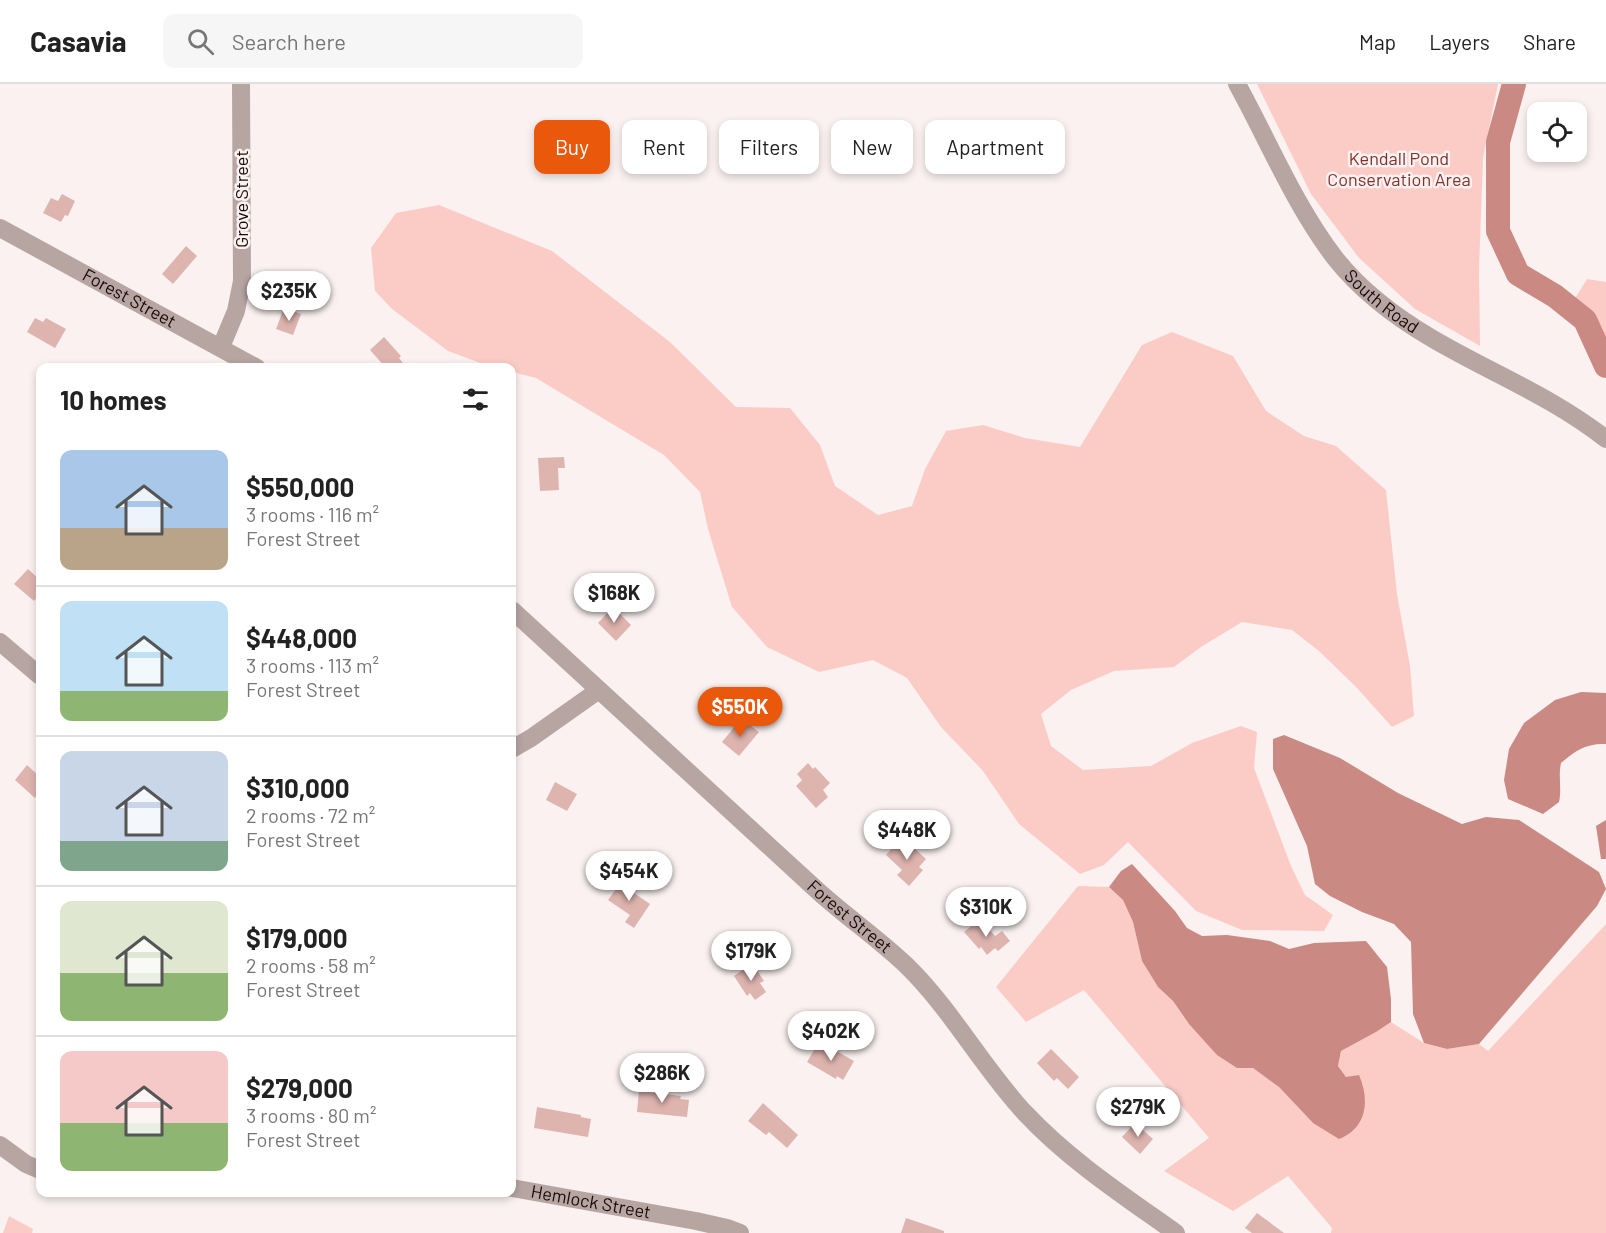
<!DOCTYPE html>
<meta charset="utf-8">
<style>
body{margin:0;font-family:Barlow,sans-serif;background:#f6f6f6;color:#222;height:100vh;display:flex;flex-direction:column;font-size:22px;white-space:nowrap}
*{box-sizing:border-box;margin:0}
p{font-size:20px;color:#767676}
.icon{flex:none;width:33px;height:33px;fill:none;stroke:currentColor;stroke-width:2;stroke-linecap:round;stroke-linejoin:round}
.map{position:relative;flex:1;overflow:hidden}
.sheet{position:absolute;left:36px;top:279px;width:480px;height:834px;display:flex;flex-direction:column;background:#fff;border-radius:12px;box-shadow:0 3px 9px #0003}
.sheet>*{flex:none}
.banner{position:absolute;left:534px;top:36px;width:570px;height:54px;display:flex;gap:12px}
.tools{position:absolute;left:1527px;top:18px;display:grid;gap:12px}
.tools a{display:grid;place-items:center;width:60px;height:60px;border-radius:12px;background:#fff;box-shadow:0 3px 9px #0003;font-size:30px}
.price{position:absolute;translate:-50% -51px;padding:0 14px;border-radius:21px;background:#fff;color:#222;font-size:20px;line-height:39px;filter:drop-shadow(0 2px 3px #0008)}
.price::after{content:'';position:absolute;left:50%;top:36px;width:18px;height:14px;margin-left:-9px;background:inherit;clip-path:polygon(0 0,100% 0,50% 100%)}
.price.on{background:#ea580c;color:#fff}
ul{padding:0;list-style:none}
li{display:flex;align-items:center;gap:18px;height:150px;padding:0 24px}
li+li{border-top:2px solid #e0e0e0}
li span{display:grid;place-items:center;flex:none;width:168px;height:120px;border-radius:12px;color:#555}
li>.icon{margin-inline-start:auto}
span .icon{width:72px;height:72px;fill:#fffc;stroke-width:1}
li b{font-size:26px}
h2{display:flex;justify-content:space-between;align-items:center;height:72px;padding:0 24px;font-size:26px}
.chip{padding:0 21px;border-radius:12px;background:#fff;box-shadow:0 3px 9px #0003;font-size:21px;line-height:54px}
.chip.on{background:#ea580c;color:#fff}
header{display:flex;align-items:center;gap:36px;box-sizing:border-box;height:84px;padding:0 30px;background:#fff;border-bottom:2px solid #e0e0e0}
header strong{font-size:28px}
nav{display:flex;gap:33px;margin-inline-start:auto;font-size:21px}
.search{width:420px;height:54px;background:#f6f6f6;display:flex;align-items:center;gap:15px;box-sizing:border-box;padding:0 21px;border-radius:12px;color:#767676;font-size:22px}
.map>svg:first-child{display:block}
</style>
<header>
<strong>Casavia</strong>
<div class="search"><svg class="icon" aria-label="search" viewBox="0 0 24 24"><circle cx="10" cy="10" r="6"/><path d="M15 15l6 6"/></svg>Search here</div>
<nav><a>Map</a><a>Layers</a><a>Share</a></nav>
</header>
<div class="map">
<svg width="1606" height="1149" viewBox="0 0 1606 1149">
<rect width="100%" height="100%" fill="#faf1f0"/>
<path fill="#fbccc6" d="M1257 0H1498L1483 74 1479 185 1480 262 1415 225 1359 174 1311 110Z
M439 121 552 167 670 258 736 323 790 324 820 361 835 402 878 431 912 422 925 385 946 347 983 341 1025 354 1080 363 1142 261 1172 248 1233 272 1266 327 1304 352 1336 362 1386 406 1397 510 1410 582 1414 632 1392 643 1357 604 1319 567 1292 546 1242 538 1201 563 1174 583 1114 587 1071 606 1041 630 1051 662 1083 686 1151 682 1192 659 1241 642 1257 648 1254 684 1291 782 1305 811 1333 831 1324 847 1242 846 1196 827 1128 758 1104 781 1080 790 1019 740 983 687 941 643 907 594 873 576 819 588 767 563 732 523 708 445 700 408 664 371 536 294 512 288V284L491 283 448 267 392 225 375 207 371 164 396 129Z
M1587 195 1606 198V272L1569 224Z
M1078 802 1109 803 1123 816 1133 838 1142 877 1158 903 1173 917 1189 940 1237 983 1253 984 1279 1003 1313 1039 1346 993 1338 982 1341 967 1376 948 1391 938 1424 959 1447 965 1479 960 1488 967 1606 840V1149H1331L1332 1144 1288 1092 1233 1127 1164 1087 1209 1054 1084 906 1026 938 996 903Z
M9 1132 33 1145 32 1149H3Z"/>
<path fill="#ca8982" d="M1581 608 1606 609V660C1586 659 1575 667 1561 679 1558 693 1562 705 1559 718L1543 730 1508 715 1504 696 1509 665 1524 639 1555 616Z
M1284 651 1340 674 1398 709 1462 740 1486 733 1519 736 1599 788 1606 805 1597 822 1479 960 1447 965 1424 959 1413 930 1411 858 1394 840 1362 828 1330 812 1315 800 1307 762 1273 685V655Z
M1606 736V775H1601L1596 742Z
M1132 780 1175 827 1187 844 1202 852 1227 851 1270 857 1289 865 1314 859 1366 857 1387 883 1391 915V938L1376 948 1341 967 1338 982 1346 993 1359 991C1370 1016 1367 1044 1339 1055L1313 1039 1279 1003 1253 984H1237L1217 971 1189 940 1173 917 1158 903 1142 877 1133 838 1123 816 1109 803 1121 787Z"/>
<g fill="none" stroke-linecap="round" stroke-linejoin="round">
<path stroke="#ca8982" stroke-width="24" d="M1514 0 1498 58V147L1518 190 1555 212 1585 236 1606 282"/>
</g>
<path fill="#deb4af" d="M62 110 75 117 68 132 65 131 61 138 43 129 51 114 58 117Z
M186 162 197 172 173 200 162 190Z
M284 224 301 230 293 251 276 245Z
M35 234 43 238 46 234 66 245 55 264 27 248Z
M384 253 401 272 399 274 407 284H386L370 266Z
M564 373 565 384H558L559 406 540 407 538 374Z
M28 485 40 496V509L34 517 14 500Z
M613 523 631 541 616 557 598 539Z
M747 639 759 648 739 672 722 658 736 641 742 645Z
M808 679 813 685 815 683 830 699 823 706 828 713 816 724 796 702 802 696 797 690Z
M27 681 40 693V708L35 714 15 696Z
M555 698 577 710 567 727 546 716Z
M902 753 926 775 919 783 923 786 909 802 897 791 902 786 886 771Z
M624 794 638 803 634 809 650 820 634 844 625 838 630 831 608 816Z
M980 835 995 852 1002 847 1010 857 998 867 995 864 987 871 981 863 979 865 964 848Z
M752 879 764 897 760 899 766 908 755 916 750 909 747 912 734 892Z
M817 961 831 969 833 965 854 977 843 996 837 992 836 995 807 978Z
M1051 965 1079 993 1068 1005 1057 994 1054 997 1037 979Z
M639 1007 681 1012 680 1015 689 1016 687 1033 637 1028Z
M763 1019 798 1051 787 1064 769 1048 766 1051 748 1037Z
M537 1023 581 1031V1033L591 1035 588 1053 534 1044Z
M1135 1039 1153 1055 1140 1070 1122 1053Z
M1257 1129 1284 1149H1252L1245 1144Z
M906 1134 944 1147V1149H901Z"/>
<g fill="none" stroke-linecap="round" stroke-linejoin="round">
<g stroke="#b7a5a2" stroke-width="18">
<path id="s1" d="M1237 0C1269 58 1295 122 1335 174 1361 207 1397 234 1433 255 1491 289 1553 313 1606 355"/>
<path id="s2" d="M0 144 257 284"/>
<path d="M221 263 236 227 242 197 241 0"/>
<path id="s3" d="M512 526C614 620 717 714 819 808 848 834 880 856 907 882 952 926 982 983 1025 1029 1069 1076 1124 1112 1176 1149"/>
<path d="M0 558 40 592"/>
<path d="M512 665 531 654 599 606"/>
<path d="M0 1061 26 1080 40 1086"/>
<path id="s4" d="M512 1104 696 1137 727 1144 740 1149"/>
</g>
</g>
<g text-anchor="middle" stroke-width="5" stroke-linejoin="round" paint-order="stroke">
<g font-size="18" fill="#81312c" stroke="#faf1f0">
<text x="1399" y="81">Kendall Pond<tspan x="1399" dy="21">Conservation Area</tspan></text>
</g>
<g font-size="18" fill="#170a08" stroke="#faf1f0">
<text transform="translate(242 115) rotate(-90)" y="6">Grove Street</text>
<text dy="6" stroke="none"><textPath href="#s2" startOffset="147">Forest Street</textPath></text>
<text dy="6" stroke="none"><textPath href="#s1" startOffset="264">South Road</textPath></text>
<text dy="6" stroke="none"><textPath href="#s3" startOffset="456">Forest Street</textPath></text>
<text dy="6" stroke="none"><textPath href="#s4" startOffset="80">Hemlock Street</textPath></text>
</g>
</g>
</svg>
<div class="tools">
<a><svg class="icon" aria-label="locate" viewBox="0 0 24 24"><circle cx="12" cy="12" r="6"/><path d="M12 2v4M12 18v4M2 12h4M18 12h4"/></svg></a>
</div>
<b class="price" style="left:289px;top:238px">$235K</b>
<b class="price" style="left:614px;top:540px">$168K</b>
<b class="price on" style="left:740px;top:654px">$550K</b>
<b class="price" style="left:907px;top:777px">$448K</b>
<b class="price" style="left:629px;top:818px">$454K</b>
<b class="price" style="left:986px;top:854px">$310K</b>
<b class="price" style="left:751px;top:898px">$179K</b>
<b class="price" style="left:831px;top:978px">$402K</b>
<b class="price" style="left:662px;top:1020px">$286K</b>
<b class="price" style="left:1138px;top:1054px">$279K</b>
<div class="banner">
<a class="chip on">Buy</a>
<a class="chip">Rent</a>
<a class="chip">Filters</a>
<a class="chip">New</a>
<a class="chip">Apartment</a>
</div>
<section class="sheet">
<h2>10 homes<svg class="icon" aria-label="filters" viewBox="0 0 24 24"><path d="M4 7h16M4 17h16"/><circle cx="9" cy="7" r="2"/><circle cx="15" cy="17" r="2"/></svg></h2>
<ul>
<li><span style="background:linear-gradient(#a9c7e8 65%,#b9a48a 0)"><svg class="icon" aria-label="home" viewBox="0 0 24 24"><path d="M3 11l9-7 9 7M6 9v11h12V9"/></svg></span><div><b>$550,000</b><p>3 rooms · 116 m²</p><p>Forest Street</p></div></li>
<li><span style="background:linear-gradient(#bfe0f5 75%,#8fb573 0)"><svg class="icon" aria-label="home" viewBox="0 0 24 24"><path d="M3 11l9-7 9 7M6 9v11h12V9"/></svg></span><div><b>$448,000</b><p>3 rooms · 113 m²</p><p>Forest Street</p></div></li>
<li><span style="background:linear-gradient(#c9d6e8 75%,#7fa58c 0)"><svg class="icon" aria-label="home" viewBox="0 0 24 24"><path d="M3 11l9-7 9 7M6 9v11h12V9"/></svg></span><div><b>$310,000</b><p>2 rooms · 72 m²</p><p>Forest Street</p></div></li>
<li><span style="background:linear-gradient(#dfe7d0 60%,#8fb573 0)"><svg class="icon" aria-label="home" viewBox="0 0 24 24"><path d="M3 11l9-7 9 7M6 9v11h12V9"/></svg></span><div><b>$179,000</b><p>2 rooms · 58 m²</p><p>Forest Street</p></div></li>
<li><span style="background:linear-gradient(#f6c9c9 60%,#8fb573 0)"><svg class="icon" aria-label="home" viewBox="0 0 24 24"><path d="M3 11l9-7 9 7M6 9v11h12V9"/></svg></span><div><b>$279,000</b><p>3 rooms · 80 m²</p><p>Forest Street</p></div></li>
</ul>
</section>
</div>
